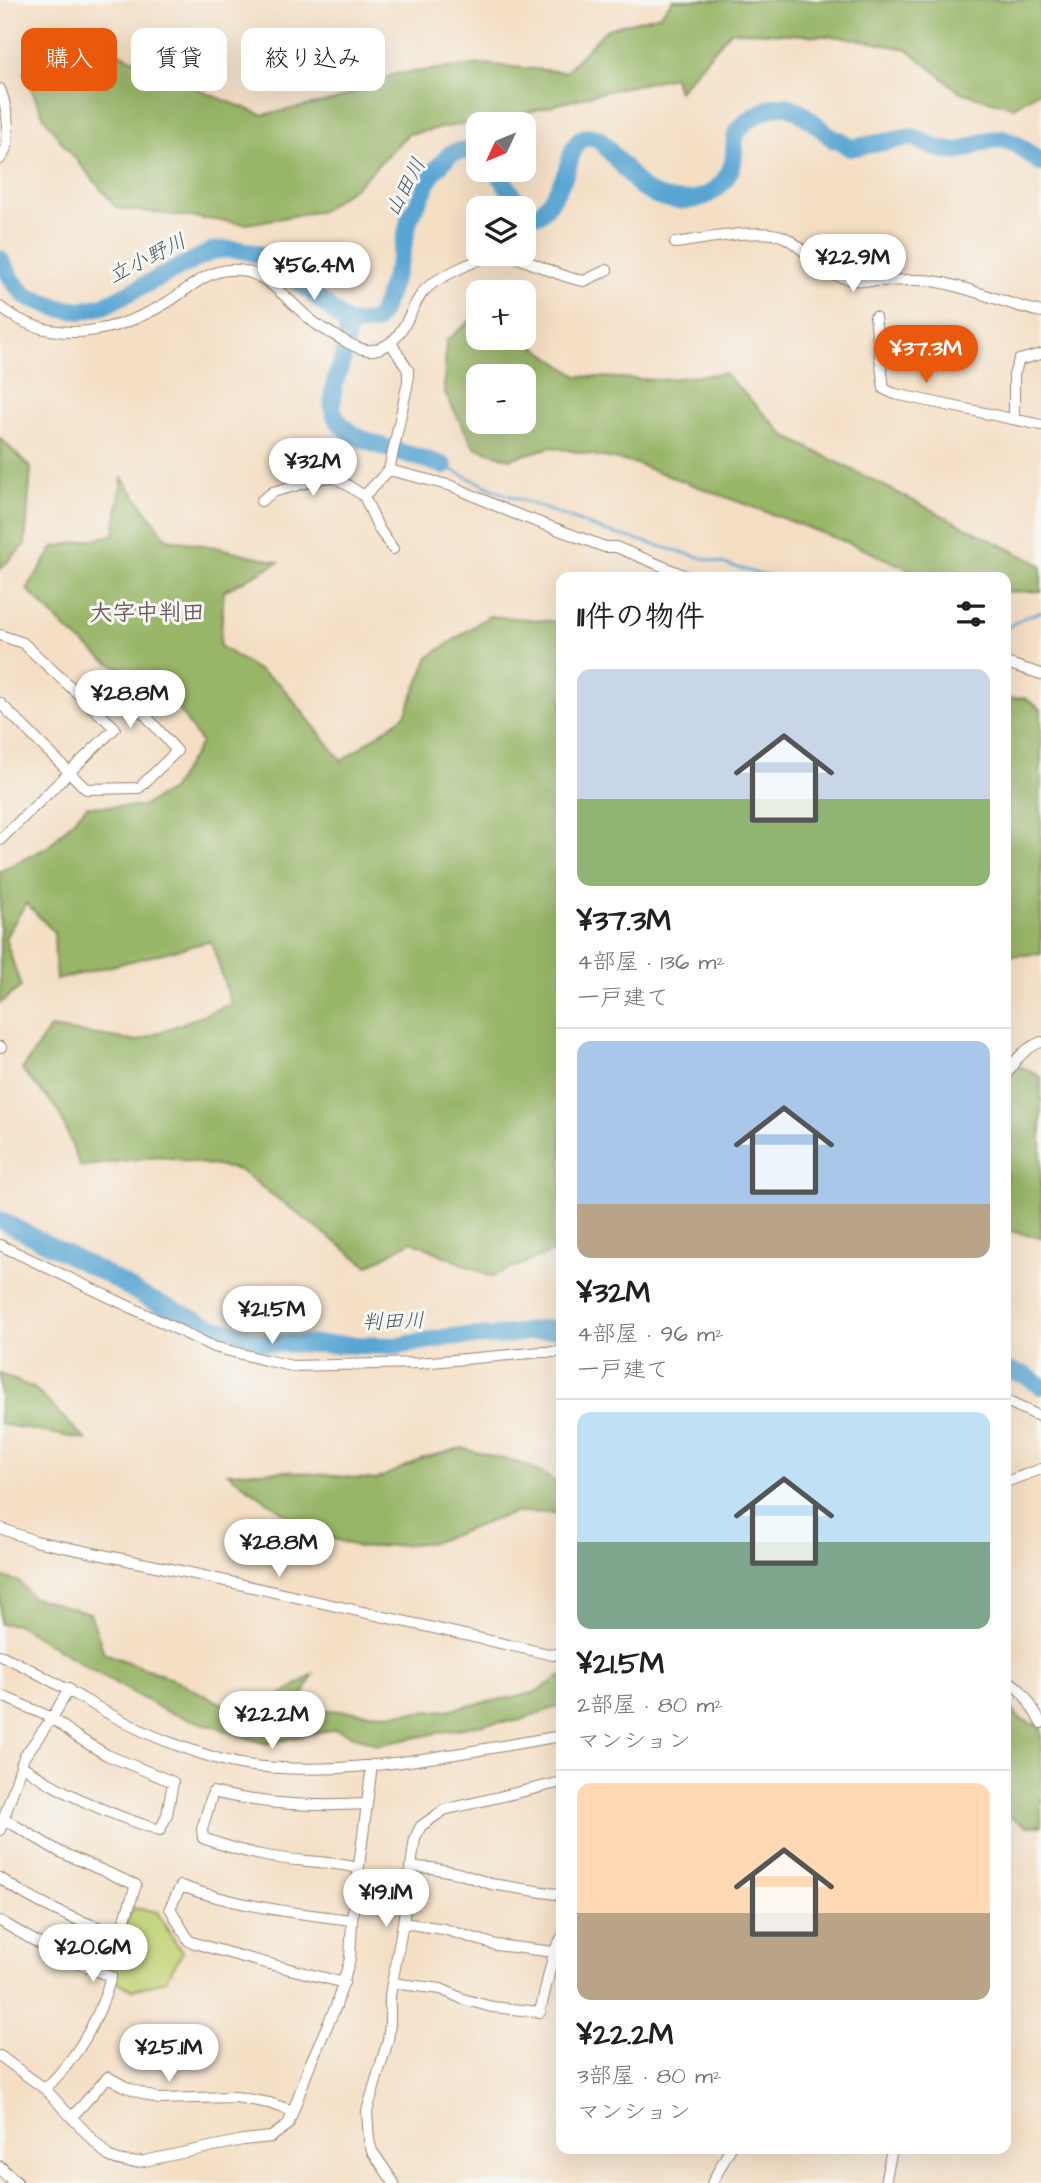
<!DOCTYPE html>
<html lang="ja">
<meta charset="utf-8">
<style>
body{margin:0;font-family:"Architects Daughter","Klee One",sans-serif;background:#f6f6f6;color:#202124;height:100vh;display:flex;flex-direction:column;font-size:26px;white-space:nowrap}
*{box-sizing:border-box;margin:0}
p{font-size:23px;color:#757577}
.icon{flex:none;width:38px;height:38px;fill:none;stroke:currentColor;stroke-width:2;stroke-linecap:round;stroke-linejoin:round}
.map{position:relative;flex:1;overflow:hidden}
.sheet{position:absolute;left:556px;top:572px;width:455px;height:1582px;display:flex;flex-direction:column;background:#fff;border-radius:14px;box-shadow:0 7px 28px #0002}
.sheet>*{flex:none}
.guide{position:absolute;left:21px;top:28px;width:430px;height:63px;display:flex;gap:14px}
.needle{width:46px;rotate:226deg}
.buttons{position:absolute;left:466px;top:112px;display:grid;gap:14px}
.buttons a{display:grid;place-items:center;width:70px;height:70px;border-radius:14px;background:#fff;box-shadow:0 7px 28px #0002;font-size:35px}
.price{position:absolute;translate:-50% -60px;padding:0 16px;border-radius:24px;background:#fff;color:#222;font-size:23px;line-height:46px;filter:drop-shadow(0 2px 4px #0008)}
.price::after{content:'';position:absolute;left:50%;top:42px;width:21px;height:16px;margin-left:-10px;background:inherit;clip-path:polygon(0 0,100% 0,50% 100%)}
.price.current{background:#ea580c;color:#fff}
ul{padding:0;list-style:none}
li{display:grid;align-content:center;gap:14px;height:371px;padding:0 21px}
li+li{border-top:2px solid #e0e0e0}
li span{display:grid;place-items:center;height:217px;border-radius:14px;color:#555}
li>.icon{margin-inline-start:auto}
span .icon{width:126px;height:126px;fill:#fffc;stroke-width:1}
li b{font-size:30px}
h2{display:flex;justify-content:space-between;align-items:center;height:84px;padding:0 21px;font-size:30px}
.pill{padding:0 24px;border-radius:14px;background:#fff;box-shadow:0 7px 28px #0002;font-size:24px;line-height:63px}
.pill.current{background:#ea580c;color:#fff}
.map>svg:first-child{display:block}
</style>
<div class="map">
<svg width="1041" height="2183" viewBox="0 0 1041 2183">
<rect width="100%" height="100%" fill="#f6f6f2"/>
<filter id="ink" filterUnits="userSpaceOnUse"><feTurbulence type="fractalNoise" baseFrequency=".0143" numOctaves="2"/><feDisplacementMap in="SourceGraphic" scale="14" xChannelSelector="R" yChannelSelector="G"/><feConvolveMatrix kernelMatrix="1 2 1 2 8 2 1 2 1" color-interpolation-filters="sRGB"/></filter>
<filter id="wash" filterUnits="userSpaceOnUse"><feTurbulence type="fractalNoise" baseFrequency=".00686" numOctaves="4" result="noise"/><feDisplacementMap in="SourceGraphic" scale="28" xChannelSelector="R" yChannelSelector="G"/><feGaussianBlur stdDeviation="1.57" result="paint"/><feColorMatrix in="noise" values="0 0 0 0 0 0 0 0 0 0 0 0 0 0 0 0 0 1.4 0 .05"/><feComposite in="paint" operator="in"/></filter>
<g filter="url(#wash)">
<rect width="100%" height="100%" fill="#f4dfc5"/>
<path fill="#c1d376" stroke="#7e7e4a" stroke-width="2" d="M133 1908 157 1912 182 1953 165 1981 133 1990 116 1982 107 1964Z"/>
<path fill="#98b567" stroke="#6a7042" stroke-width="2" fill-rule="evenodd" d="M673 0H1041V90L1014 107 960 92 907 49 845 37 731 31 678 92 674 77 603 92 529 112 408 134 360 183 321 211 247 224 117 208 63 144 44 117 24 73 38 38 95 42 211 95 263 115 335 100 395 74 482 64 565 72 607 29 660 15Z
M471 320 478 323V338H513L537 348 577 376 659 380 724 373 787 437 1041 565V591L1006 592V578L927 577 854 545 634 463 552 447 509 459 474 447 444 391 446 341ZM478 376H523V422H478Z
M0 438 31 468 25 545 0 569Z
M122 478 167 539 215 547 279 562 224 591 220 646 280 684 342 761 405 715 429 657 489 616 562 622V1248L491 1277 412 1241 368 1266 239 1170 159 1156 80 1167 59 1111 22 1070 50 1028 138 1041 231 1004 211 941 56 980 54 932 26 903 5 938 21 987 0 1003V871L48 847 87 806 141 807 171 790 201 743 170 696 104 660 67 630 27 589 54 547 114 535Z
M1025 698 1041 709V954L1006 956V699Z
M1006 1060 1041 1077V1238L1006 1230Z
M0 1374 34 1388 86 1440 0 1424Z
M462 1448 529 1466 562 1486V1513L516 1512 434 1542 362 1548 311 1532 227 1473 286 1471 376 1480 423 1458Z
M0 1576 20 1582 31 1597 90 1613 104 1653 171 1678 248 1717 313 1674 297 1708 386 1714 447 1710 533 1693 562 1676V1705L518 1721 488 1723 378 1745 335 1729 266 1744 165 1711 87 1667 17 1624H0Z
M1006 1702 1019 1718 1041 1728V1826H1026L1006 1815Z"/>
<g fill="none" stroke-linecap="round" stroke-linejoin="round">
<path stroke="#59a5d2" stroke-width="2.5" d="M444 466 497 491 605 531 775 578
M1006 628 1027 616 1041 612"/>
<path stroke="#59a5d2" stroke-width="18" d="M496 170 522 208
M523 210 528 215 540 214C550 203 558 191 564 177 569 167 571 149 579 141 585 135 593 137 599 139L641 187C673 210 721 205 733 162 735 154 733 144 736 135 742 120 775 101 790 107 806 114 821 129 834 140H839L850 148 912 137 939 149 957 152 989 140 1002 139 1016 144 1041 163
M0 259 13 281 26 296 58 308 81 311 103 306 212 251C235 246 256 251 277 263L348 324
M348 324 375 322 382 311 401 257 409 220 433 173 450 154 459 151H478
M348 324C347 336 345 350 342 361 339 371 334 382 333 392 333 397 332 404 333 409 339 445 417 453 444 466
M0 1220 102 1272 147 1298 212 1327 268 1343 398 1346 449 1337 498 1336 562 1327
M1006 1370 1025 1375 1041 1386"/>
</g>
</g>
<g filter="url(#ink)">
<g fill="none" stroke-linecap="round" stroke-linejoin="round">
<defs>
<path id="minor" d="M0 89C7 107 14 144 0 159
M675 243C700 240 765 226 786 238 804 248 818 268 838 276 865 286 904 277 933 281 970 287 1005 304 1041 312
M0 307C52 348 116 333 168 302 187 290 206 271 229 270 266 267 289 304 316 324 326 331 338 337 348 343 356 347 364 351 373 350 404 345 407 312 423 292 433 279 487 253 503 255 531 259 556 277 584 281L607 270
M875 317 884 389 895 394 1041 425
M391 343 408 370V382L389 470 452 486 508 511 605 547H616L691 578
M1014 419V375L1019 360 1041 354
M364 496 389 470
M261 501 273 492 327 477 338 479 364 496 379 529 393 549
M0 635 23 643 115 728 0 840
M1006 663 1041 674
M0 703 86 789 139 788 177 751 139 708
M0 1047H1
M1006 1076C1014 1060 1025 1048 1041 1042
M0 1245 214 1347 265 1360 292 1366 420 1363 542 1352H562
M1006 1401 1041 1417
M1006 1482 1041 1469
M0 1528 35 1541 190 1573 553 1655 562 1652
M0 1655C61 1681 112 1722 174 1744 196 1752 223 1762 246 1765 348 1779 460 1752 562 1736
M1006 1680C1023 1687 1032 1708 1041 1723
M0 1695 52 1718 77 1737 107 1755 173 1782 167 1815 160 1830C110 1815 64 1795 21 1765
M0 1830 24 1757 52 1718 69 1689
M410 1867 432 1868 458 1873 491 1884 562 1895
M359 1868C326 1860 293 1862 261 1855 241 1851 222 1845 203 1838L202 1829 213 1792C264 1805 314 1807 366 1804
M0 1878C35 1903 78 1922 120 1934L136 1885 60 1852 4 1819
M0 1921 61 1956 111 1977C99 2020 77 2058 45 2089
M403 1923 444 1929 496 1945 554 1952
M344 1983C292 1969 240 1958 189 1941L170 1908 181 1886C237 1906 293 1913 352 1920
M392 1983 441 1989 463 1999 492 2007 540 2012 554 1952 562 1937
M0 2056 45 2089 108 2156C121 2162 130 2163 144 2161L243 2140 271 2137 288 2125 310 2064 336 2006 350 1959 352 1920 372 1765
M72 2117 108 2077 126 2087 158 2099 236 2097 269 2103 293 2111
M394 2183 372 2151 369 2140 367 2111 388 2040 390 2024V1995L403 1923 415 1838 421 1826 444 1810 562 1782
M712 2183 730 2149
M885 2183 892 2149"/>
<path id="tertiary" d="M0 2168 16 2183"/>
</defs>
<use href="#minor" stroke="#988472" stroke-width="12"/>
<use href="#tertiary" stroke="#988472" stroke-width="15"/>
<use href="#minor" stroke="#fff" stroke-width="10"/>
<use href="#tertiary" stroke="#fff" stroke-width="12"/>
</g>
</g>
<g text-anchor="middle" stroke-width="6" stroke-linejoin="round" paint-order="stroke">
<g font-size="21" font-style="italic" fill="#475b66" stroke="#f6f6f2">
<text transform="translate(405 187) rotate(-62)" y="7">山田川</text>
<text transform="translate(147 258) rotate(-27)" y="7">立小野川</text>
<text transform="translate(393 1321) rotate(-2)" y="7">判田川</text>
</g>
<g font-size="23" font-weight="bold" fill="#6d595e" stroke="#f6f6f2">
<text x="147" y="620">大字中判田</text>
</g>
</g>
</svg>
<div class="buttons">
<a><svg class="needle" viewBox="-14 -14 28 28"><path d="M0-13l5 13h-10z" fill="#e53935"/><path d="M0 13l5-13h-10z" fill="#757577"/></svg></a>
<a><svg class="icon" aria-label="layers" viewBox="0 0 24 24"><path d="M12 4l9 5-9 5-9-5zM3 14l9 5 9-5"/></svg></a>
<a>+</a>
<a>−</a>
</div>
<b class="price" style="left:853px;top:294px">¥22.9M</b>
<b class="price" style="left:314px;top:302px">¥56.4M</b>
<b class="price current" style="left:926px;top:385px">¥37.3M</b>
<b class="price" style="left:313px;top:498px">¥32M</b>
<b class="price" style="left:130px;top:730px">¥28.8M</b>
<b class="price" style="left:272px;top:1346px">¥21.5M</b>
<b class="price" style="left:279px;top:1579px">¥28.8M</b>
<b class="price" style="left:272px;top:1751px">¥22.2M</b>
<b class="price" style="left:386px;top:1929px">¥19.1M</b>
<b class="price" style="left:93px;top:1984px">¥20.6M</b>
<b class="price" style="left:169px;top:2084px">¥25.1M</b>
<div class="guide">
<a class="pill current">購入</a>
<a class="pill">賃貸</a>
<a class="pill">絞り込み</a>
</div>
<section class="sheet">
<h2>11件の物件<svg class="icon" aria-label="filters" viewBox="0 0 24 24"><path d="M4 7h16M4 17h16"/><circle cx="9" cy="7" r="2"/><circle cx="15" cy="17" r="2"/></svg></h2>
<ul>
<li><span style="background:linear-gradient(#c9d6e8 60%,#8fb573 0)"><svg class="icon" aria-label="home" viewBox="0 0 24 24"><path d="M3 11l9-7 9 7M6 9v11h12V9"/></svg></span><div><b>¥37.3M</b><p>4部屋 · 136 m²</p><p>一戸建て</p></div></li>
<li><span style="background:linear-gradient(#a9c7e8 75%,#b9a48a 0)"><svg class="icon" aria-label="home" viewBox="0 0 24 24"><path d="M3 11l9-7 9 7M6 9v11h12V9"/></svg></span><div><b>¥32M</b><p>4部屋 · 96 m²</p><p>一戸建て</p></div></li>
<li><span style="background:linear-gradient(#bfe0f5 60%,#7fa58c 0)"><svg class="icon" aria-label="home" viewBox="0 0 24 24"><path d="M3 11l9-7 9 7M6 9v11h12V9"/></svg></span><div><b>¥21.5M</b><p>2部屋 · 80 m²</p><p>マンション</p></div></li>
<li><span style="background:linear-gradient(#ffd9b3 60%,#b9a48a 0)"><svg class="icon" aria-label="home" viewBox="0 0 24 24"><path d="M3 11l9-7 9 7M6 9v11h12V9"/></svg></span><div><b>¥22.2M</b><p>3部屋 · 80 m²</p><p>マンション</p></div></li>
</ul>
</section>
</div>
